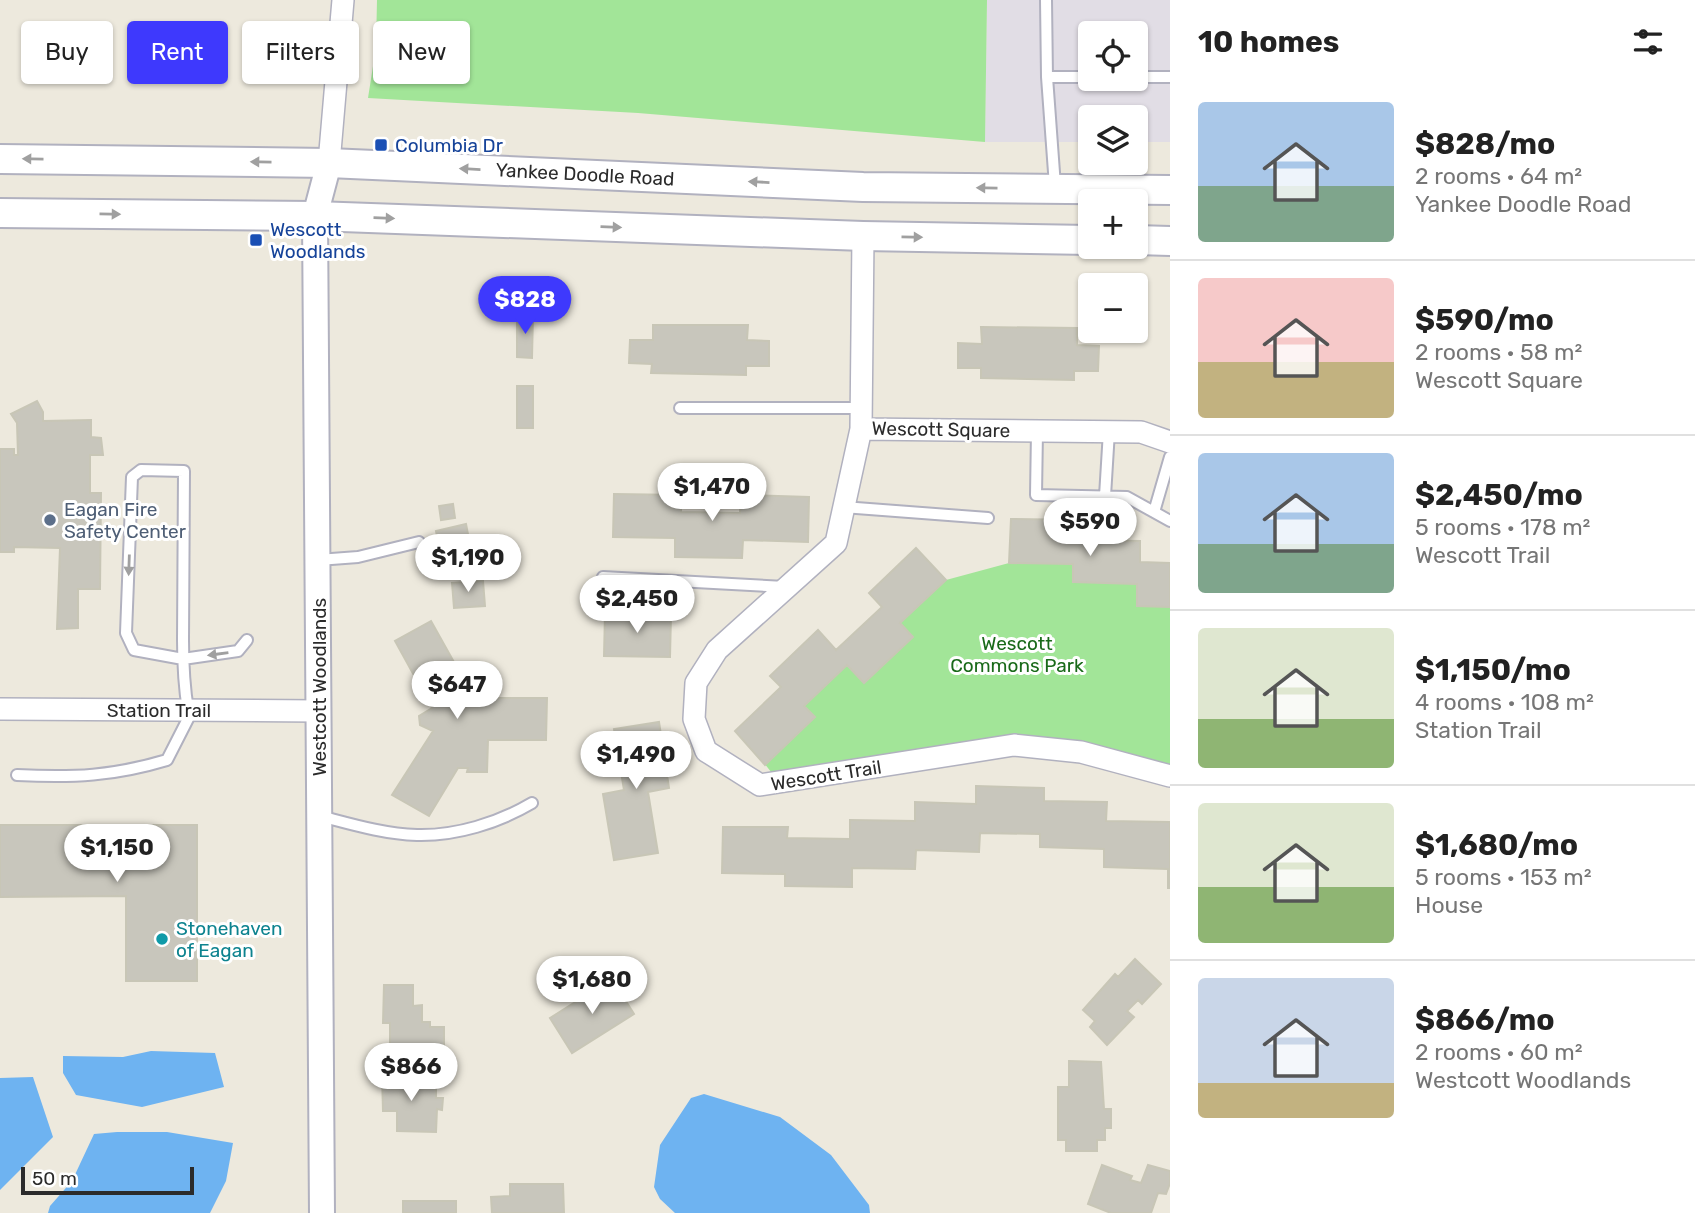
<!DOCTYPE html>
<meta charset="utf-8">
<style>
body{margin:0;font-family:Rubik,sans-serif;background:#f2f2f2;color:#222;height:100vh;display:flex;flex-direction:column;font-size:26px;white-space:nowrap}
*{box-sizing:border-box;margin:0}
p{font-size:23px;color:#767676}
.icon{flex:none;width:38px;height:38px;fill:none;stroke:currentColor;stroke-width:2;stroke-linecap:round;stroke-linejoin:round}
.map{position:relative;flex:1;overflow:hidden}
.drawer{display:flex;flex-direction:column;background:#fff;width:525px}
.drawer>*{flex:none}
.top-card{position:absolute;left:21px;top:21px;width:665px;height:63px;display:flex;gap:14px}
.fabs{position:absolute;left:1078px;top:21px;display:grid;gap:14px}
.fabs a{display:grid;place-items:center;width:70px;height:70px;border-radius:7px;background:#fff;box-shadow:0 2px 5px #0004;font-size:35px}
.scale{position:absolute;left:21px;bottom:18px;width:173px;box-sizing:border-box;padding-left:7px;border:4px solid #2b2b2b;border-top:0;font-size:19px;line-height:24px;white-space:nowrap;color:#2b2b2b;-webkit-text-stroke:5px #fff;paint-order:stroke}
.price{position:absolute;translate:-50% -60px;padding:0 16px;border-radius:24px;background:#fff;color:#222;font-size:23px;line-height:46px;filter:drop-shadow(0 2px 4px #0008)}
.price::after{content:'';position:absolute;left:50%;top:42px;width:21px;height:16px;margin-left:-10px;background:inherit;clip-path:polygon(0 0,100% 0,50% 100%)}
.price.current{background:#3e39fd;color:#fff}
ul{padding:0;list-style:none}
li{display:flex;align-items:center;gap:21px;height:175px;padding:0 28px}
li+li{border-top:2px solid #e0e0e0}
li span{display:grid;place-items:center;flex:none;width:196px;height:140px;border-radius:7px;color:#555}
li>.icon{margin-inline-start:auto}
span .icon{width:84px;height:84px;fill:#fffc;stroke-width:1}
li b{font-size:30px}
h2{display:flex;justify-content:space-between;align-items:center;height:84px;padding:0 28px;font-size:30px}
.pill{padding:0 24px;border-radius:7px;background:#fff;box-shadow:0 2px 5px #0004;font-size:24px;line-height:63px}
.pill.current{background:#3e39fd;color:#fff}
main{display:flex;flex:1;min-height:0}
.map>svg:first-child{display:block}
</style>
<main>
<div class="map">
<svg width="1170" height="1213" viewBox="0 0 1170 1213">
<rect width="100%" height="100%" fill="#ede9dd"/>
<path fill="#e1dde5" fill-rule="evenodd" d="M987 0H1170V142H1136V117H1090V142H985ZM1090 33H1136V79H1090Z"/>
<path fill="#a2e598" d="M377 0H987L985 142 638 113 368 98 376 47Z
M1009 563 1073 564V582L1137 584V606L1170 607V776L1014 745 779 782 764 763 814 718 804 706 847 665 864 683 913 637 900 623 946 580Z"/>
<path fill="#6eb3f1" d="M151 1051 215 1053 224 1087 142 1107 76 1095 63 1073V1056L123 1057Z
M33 1077 53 1137 0 1190V1078Z
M704 1094 780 1117 831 1155 869 1205 870 1213H675L660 1199 654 1187 660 1145 691 1098Z
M117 1132H167L233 1143 226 1181 210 1213H48L50 1206 72 1181 94 1134Z"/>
<path fill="#c8c6bc" stroke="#c8c6b6" stroke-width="2" d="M517 315H533L532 358 517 357Z
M653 325H748L747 340 769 341V366H746V375L651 373 652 364 629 363 630 340H653Z
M981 327 1077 328V345L1099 346 1098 371H1074V380L981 378V368H958V343L982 344Z
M517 386H533V428H517Z
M37 401 43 412V421L91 420V437L101 438 103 455H90V493H101L100 589H78V628L57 629 60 548 14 547V552H0V449H14V455H18L17 423 11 414Z
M614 494 681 495V512L740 513 741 495 809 497 808 542 743 540 742 558 675 557V538L613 537Z
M453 504 455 518 441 520 439 506Z
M1011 519 1077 520V540L1140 541V562L1170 563V607L1137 606V584L1073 582V564L1009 563Z
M466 524 472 555 442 561 436 531Z
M916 548 946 580 900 623 913 637 864 683 847 665 804 706 815 717 765 765 735 731 781 687 770 676 818 630 836 650 882 607 869 593Z
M483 581 485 606 454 608 452 583Z
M605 613 671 615 670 657 604 656Z
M431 621 474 698H547L546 740H488L487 772H467L468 768H458L429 816 392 795 433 731 420 725 419 716 432 708 395 641Z
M659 722 669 788 648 792 658 853 614 860 603 794 624 790 614 729Z
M976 786 1044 788V801L1107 802 1106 821 1170 822V888H1168V869L1104 867V849L1040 847V834L980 833 979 852 916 850 915 869 852 868V887L785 886V874L722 873 723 827H788L787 838 850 839V820L915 821V802L976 804Z
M0 825H197V981H126V896L0 897Z
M1135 959 1161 984 1142 1004 1138 1000 1127 1011 1134 1017 1107 1045 1090 1027 1095 1021 1083 1010 1115 974 1118 977Z
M612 979 634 1014 572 1053 550 1018Z
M384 985H413V1006L422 1005V1022H430V1027H444V1046H428V1060L396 1059V1044H390V1023H383Z
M1069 1061 1101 1062 1104 1109H1111V1128H1105V1140H1097V1151H1066V1140H1058V1087H1069Z
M382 1074 410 1075V1083H436V1098H443L442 1110 437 1109 436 1132 397 1131V1111H383Z
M1102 1165 1132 1176 1130 1180 1141 1183 1148 1165 1170 1171V1183L1166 1194 1158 1193 1151 1213H1111L1088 1204Z
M510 1184H563L564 1213H492L491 1197 510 1196Z
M403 1201H456V1213H403Z"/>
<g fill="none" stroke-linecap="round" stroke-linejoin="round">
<defs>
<path id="service" d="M1046 0 1047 77 1055 186
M1047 77H1090
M1136 77H1170
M680 408H862
M1037 431 1036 495 1127 497 1170 521
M1105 496 1109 431
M843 507 988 518
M1154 512 1170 457
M318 560 358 557 419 542
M603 577 785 587
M188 710C184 686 183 664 183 640L184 471 141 470 132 477 126 633 134 650 183 659 238 651 247 640
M17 775C73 778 114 776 167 760L192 711
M320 816C351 824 384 834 417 835 456 836 498 823 532 803"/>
<path id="minor" d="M329 163 343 0
M863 236 861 429 836 543 717 650 696 683 694 719 706 751 760 785 1014 745 1081 752 1170 776
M861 429 1141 432 1170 442
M0 709 319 711"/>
<path id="tertiary" d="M322 1213 315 216 329 163"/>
<path id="secondary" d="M0 159 329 163 863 187 1170 190
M0 213 315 216 863 236 1090 240
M1136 240 1170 241"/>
</defs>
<use href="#service" stroke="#b1b1bf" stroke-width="14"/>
<use href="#minor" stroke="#b1b1bf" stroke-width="24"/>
<use href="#tertiary" stroke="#b1b1bf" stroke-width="28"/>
<use href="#secondary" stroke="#b1b1bf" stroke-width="32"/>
<use href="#service" stroke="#fff" stroke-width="10"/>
<use href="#minor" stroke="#fff" stroke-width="21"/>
<use href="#tertiary" stroke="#fff" stroke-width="24"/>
<use href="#secondary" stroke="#fff" stroke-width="28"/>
</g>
<defs><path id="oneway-solid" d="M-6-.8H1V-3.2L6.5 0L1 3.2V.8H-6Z" transform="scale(1.75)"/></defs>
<g fill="#a0a0a0">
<use href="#oneway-solid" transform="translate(33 159) rotate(-179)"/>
<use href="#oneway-solid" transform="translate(261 162) rotate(-179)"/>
<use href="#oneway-solid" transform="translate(470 169) rotate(-177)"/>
<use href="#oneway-solid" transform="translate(759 182) rotate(-177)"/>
<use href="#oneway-solid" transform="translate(987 188) rotate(-179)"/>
<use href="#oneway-solid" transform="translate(110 214) rotate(1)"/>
<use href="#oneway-solid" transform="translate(384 218) rotate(2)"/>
<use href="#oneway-solid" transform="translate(611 227) rotate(2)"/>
<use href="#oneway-solid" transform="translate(912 237) rotate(1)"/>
<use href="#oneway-solid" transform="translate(129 565) rotate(92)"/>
<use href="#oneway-solid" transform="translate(218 654) rotate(172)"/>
</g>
<g fill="#1a4fb4" stroke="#fff" stroke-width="2.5">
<rect x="374" y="138" width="14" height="14" rx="3.5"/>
<rect x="249" y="233" width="14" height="14" rx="3.5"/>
</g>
<circle fill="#5c6f8a" stroke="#fff" stroke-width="2.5" cx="50" cy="520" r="7"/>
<circle fill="#0f9aa8" stroke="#fff" stroke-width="2.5" cx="162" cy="939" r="7"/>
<g text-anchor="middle" stroke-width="6" stroke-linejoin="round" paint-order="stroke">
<g font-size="19" fill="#164399" stroke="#fff" text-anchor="start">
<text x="395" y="152">Columbia Dr</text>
<text x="270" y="236">Wescott<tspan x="270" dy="22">Woodlands</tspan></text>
</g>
<g font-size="19" fill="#2b2b2b" stroke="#fff">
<text transform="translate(585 174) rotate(3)" y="7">Yankee Doodle Road</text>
<text transform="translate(941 429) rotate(1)" y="7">Wescott Square</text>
<text transform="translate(319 687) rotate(-90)" y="7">Westcott Woodlands</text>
<text x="159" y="717">Station Trail</text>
<text transform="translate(826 775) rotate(-9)" y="7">Wescott Trail</text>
</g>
<g font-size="19" fill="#4e5e75" stroke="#fff" text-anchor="start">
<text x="64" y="516">Eagan Fire<tspan x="64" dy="22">Safety Center</tspan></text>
</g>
<g font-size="19" fill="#196a19" stroke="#fff">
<text x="1017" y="650">Wescott<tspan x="1017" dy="22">Commons Park</tspan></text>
</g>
<g font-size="19" fill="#0d838f" stroke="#fff" text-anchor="start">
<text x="176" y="935">Stonehaven<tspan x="176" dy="22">of Eagan</tspan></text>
</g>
</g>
</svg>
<div class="fabs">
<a><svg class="icon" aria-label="locate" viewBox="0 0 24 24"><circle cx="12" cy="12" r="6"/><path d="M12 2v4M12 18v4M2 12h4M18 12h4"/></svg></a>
<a><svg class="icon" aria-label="layers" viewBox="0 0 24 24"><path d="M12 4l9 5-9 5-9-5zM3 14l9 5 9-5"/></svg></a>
<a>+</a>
<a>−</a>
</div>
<div class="scale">50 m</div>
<b class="price current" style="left:525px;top:336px">$828</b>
<b class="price" style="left:712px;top:523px">$1,470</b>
<b class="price" style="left:1090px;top:558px">$590</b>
<b class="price" style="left:468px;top:594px">$1,190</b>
<b class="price" style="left:637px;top:635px">$2,450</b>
<b class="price" style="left:457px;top:721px">$647</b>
<b class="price" style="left:636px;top:791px">$1,490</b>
<b class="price" style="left:117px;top:884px">$1,150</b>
<b class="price" style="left:592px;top:1016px">$1,680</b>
<b class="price" style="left:411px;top:1103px">$866</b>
<div class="top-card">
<a class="pill">Buy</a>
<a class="pill current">Rent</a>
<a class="pill">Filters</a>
<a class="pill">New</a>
</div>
</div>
<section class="drawer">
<h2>10 homes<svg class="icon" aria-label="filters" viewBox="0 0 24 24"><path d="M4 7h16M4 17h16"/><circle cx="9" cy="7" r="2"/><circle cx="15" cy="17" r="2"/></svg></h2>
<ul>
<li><span style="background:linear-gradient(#a9c7e8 60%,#7fa58c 0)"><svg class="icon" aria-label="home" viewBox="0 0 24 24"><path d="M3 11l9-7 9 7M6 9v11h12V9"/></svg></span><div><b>$828/mo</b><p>2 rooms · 64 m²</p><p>Yankee Doodle Road</p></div></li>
<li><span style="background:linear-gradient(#f6c9c9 60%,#c2b280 0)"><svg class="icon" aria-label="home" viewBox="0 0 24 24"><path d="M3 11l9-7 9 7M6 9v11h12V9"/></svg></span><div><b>$590/mo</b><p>2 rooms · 58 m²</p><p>Wescott Square</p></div></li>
<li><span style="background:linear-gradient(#a9c7e8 65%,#7fa58c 0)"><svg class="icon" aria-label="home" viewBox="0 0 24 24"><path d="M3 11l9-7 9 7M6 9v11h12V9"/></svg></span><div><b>$2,450/mo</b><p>5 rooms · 178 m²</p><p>Wescott Trail</p></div></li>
<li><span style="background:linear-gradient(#dfe7d0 65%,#8fb573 0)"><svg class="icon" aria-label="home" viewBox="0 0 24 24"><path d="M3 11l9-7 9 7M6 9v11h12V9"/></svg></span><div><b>$1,150/mo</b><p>4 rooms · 108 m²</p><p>Station Trail</p></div></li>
<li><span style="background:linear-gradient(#dfe7d0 60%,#8fb573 0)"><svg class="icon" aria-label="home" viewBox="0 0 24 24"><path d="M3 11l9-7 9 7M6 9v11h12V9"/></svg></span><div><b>$1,680/mo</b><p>5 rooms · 153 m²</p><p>House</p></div></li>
<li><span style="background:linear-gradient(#c9d6e8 75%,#c2b280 0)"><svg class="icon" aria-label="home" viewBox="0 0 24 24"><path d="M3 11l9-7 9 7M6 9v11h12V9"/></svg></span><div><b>$866/mo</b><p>2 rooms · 60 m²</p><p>Westcott Woodlands</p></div></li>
</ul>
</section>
</main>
